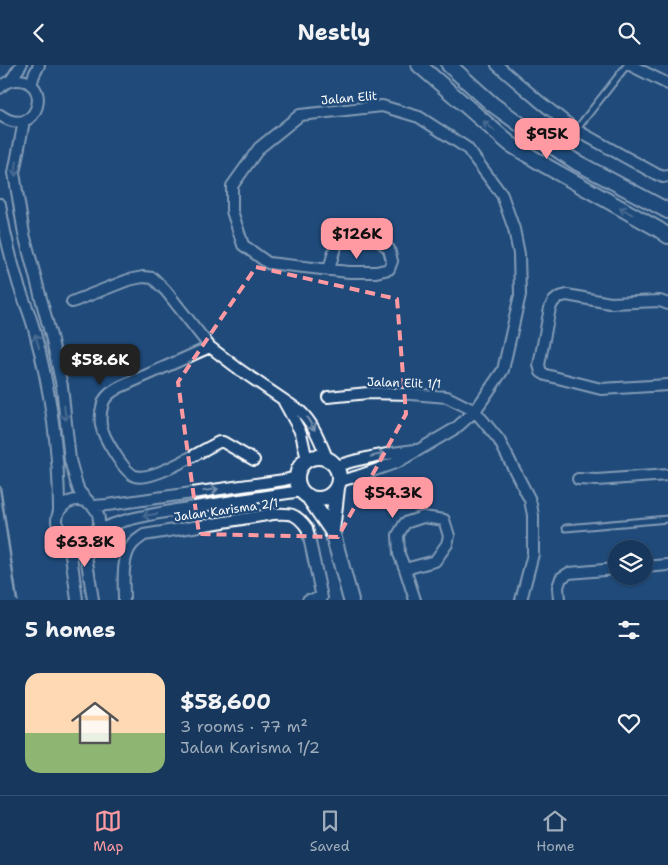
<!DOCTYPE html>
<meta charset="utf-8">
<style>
body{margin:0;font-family:"Shantell Sans",sans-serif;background:#244365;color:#f1f3f6;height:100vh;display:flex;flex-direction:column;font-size:19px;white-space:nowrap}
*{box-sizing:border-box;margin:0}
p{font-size:16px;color:#9eacbb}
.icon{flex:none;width:28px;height:28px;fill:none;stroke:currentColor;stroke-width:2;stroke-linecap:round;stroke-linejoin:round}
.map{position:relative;height:535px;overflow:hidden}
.sheet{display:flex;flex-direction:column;background:#17385c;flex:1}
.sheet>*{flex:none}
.tools{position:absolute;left:608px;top:475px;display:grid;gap:10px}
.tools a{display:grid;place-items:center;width:45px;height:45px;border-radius:50%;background:#17385c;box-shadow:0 1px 4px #0004,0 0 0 1px #365272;font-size:25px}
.price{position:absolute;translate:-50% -42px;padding:0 11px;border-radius:10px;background:#ff9aa2;color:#111;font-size:16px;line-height:32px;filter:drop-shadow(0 1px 2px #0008)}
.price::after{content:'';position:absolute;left:50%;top:30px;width:15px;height:11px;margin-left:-8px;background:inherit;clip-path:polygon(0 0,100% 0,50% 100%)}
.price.active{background:#222;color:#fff}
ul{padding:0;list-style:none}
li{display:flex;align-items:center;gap:15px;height:125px;padding:0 25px}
li span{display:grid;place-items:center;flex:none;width:140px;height:100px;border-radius:15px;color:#555}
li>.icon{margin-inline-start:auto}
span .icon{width:60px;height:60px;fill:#fffc;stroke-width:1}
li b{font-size:21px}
h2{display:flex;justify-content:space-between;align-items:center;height:60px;padding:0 25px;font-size:21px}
header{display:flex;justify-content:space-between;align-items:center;height:65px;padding:0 25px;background:#17385c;font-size:22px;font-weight:700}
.menu{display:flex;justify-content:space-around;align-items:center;height:70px;border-top:1px solid #365272;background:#17385c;font-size:14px;color:#9eacbb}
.menu a{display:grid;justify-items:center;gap:2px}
.menu .active{color:#ff9aa2}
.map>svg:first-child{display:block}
</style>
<header><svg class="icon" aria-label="back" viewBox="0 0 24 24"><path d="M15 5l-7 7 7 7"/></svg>Nestly<svg class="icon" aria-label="search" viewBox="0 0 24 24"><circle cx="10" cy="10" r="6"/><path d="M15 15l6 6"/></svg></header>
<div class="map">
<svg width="668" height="535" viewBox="0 0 668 535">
<rect width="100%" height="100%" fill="#1f4a7a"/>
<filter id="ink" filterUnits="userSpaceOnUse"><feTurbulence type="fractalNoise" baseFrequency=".02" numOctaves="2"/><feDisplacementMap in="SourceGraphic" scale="10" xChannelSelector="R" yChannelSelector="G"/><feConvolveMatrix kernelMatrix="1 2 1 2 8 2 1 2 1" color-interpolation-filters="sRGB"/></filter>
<g filter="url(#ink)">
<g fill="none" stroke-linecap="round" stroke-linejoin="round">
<defs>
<path id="lane" d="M576 65 627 0
M566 463 668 454"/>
<path id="street" d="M497 0 540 37 576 65 656 109 663 112 668 111
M630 0 668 19
M11 15 21 0
M31 20 34 10 39 0
M0 23C4 18 10 15 17 15 53 14 39 77 0 50
M24 56 14 108 24 169 52 275 62 321 70 395 76 417 79 426 89 437
M0 139C4 167 11 194 19 221 24 235 30 249 34 264 50 323 59 385 59 445
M329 205 334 186 344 166H361L373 170 389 184 392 196 389 204 376 207H349L268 198 243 180 232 146V121L259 83 300 50 382 41 419 52 467 83 502 130 514 164 519 189 520 230 503 305 475 346 456 363 398 397 358 411 340 416
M72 237 128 215 143 212 153 213 166 226 210 282 240 305 300 346C314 359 320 376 327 393
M668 239 660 236 610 238 567 230 559 232 553 237 550 243 539 300 541 307 546 310 601 324 668 320
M210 282 120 322C113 326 106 330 103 338 101 345 100 353 101 360 103 372 124 407 135 411 153 417 202 385 219 377H223L254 395
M328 332 368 328 411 329 447 332 475 346 499 375 530 435 533 450V489L521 535
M284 337 301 368 307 395
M336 401C362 393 389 388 415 385
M578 414 597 415 668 410
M57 456a21 21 0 1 1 42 0a21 21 0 1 1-42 0Z
M94 441 107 440 284 415 297 412
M97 466C122 454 149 450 176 445 218 438 260 432 302 426
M92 472 88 480 86 490 93 535
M69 475 77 535
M644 502 668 500
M405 504 435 496 447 479 449 471 444 455 423 452 405 458 398 470 399 489 405 504 415 535
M124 535C124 518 121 494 132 480 135 476 140 473 144 470L273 449C291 448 296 448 307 463L322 533 308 535
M559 535 558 522 561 513 569 508 616 504"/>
<path id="secondary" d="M419 0 510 79 546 101 658 164 668 171
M449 0 492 39 532 68 576 97 668 146
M297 413a21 21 0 1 1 42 0a21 21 0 1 1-42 0Z
M308 431 332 466 351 535
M332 466 337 423"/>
</defs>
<use href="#lane" stroke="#fff" stroke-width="9"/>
<use href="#street" stroke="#fff" stroke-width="14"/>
<use href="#secondary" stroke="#fff" stroke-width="18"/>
<use href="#lane" stroke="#1f4a7a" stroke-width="5"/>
<use href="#street" stroke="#1f4a7a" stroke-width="10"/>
<use href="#secondary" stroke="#1f4a7a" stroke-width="14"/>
<path stroke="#fff" stroke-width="2.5" d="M0 422 17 535"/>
</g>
<defs><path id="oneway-shaft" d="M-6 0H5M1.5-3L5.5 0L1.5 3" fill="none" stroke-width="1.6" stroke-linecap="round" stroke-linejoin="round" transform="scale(1.25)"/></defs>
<g stroke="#7992af">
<use href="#oneway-shaft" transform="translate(489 61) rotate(-140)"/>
<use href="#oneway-shaft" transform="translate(16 104) rotate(96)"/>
<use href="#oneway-shaft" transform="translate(626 146) rotate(-151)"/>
<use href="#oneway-shaft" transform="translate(37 276) rotate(-105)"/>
<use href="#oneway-shaft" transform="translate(65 348) rotate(83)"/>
<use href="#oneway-shaft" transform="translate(311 359) rotate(58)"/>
<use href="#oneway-shaft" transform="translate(378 390) rotate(-12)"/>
<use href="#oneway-shaft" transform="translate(211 425) rotate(-8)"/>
<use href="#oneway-shaft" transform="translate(150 450) rotate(170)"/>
</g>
</g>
<path d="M0 0H668V535H0ZM256 202 397 234 406 349 338 472 199 469 178 317Z" fill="#1f4a7a" fill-opacity=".55" fill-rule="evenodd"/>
<path fill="none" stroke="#ff9aa2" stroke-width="4" stroke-dasharray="10 6" stroke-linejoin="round" d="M256 202 397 234 406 349 338 472 199 469 178 317Z"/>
<g text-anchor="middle" stroke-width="5" stroke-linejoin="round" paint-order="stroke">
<g font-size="12" fill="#fff" stroke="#1f4a7a">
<text transform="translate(349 33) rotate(-5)" y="4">Jalan Elit</text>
<text transform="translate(404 318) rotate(2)" y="4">Jalan Elit 1/1</text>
<text transform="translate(226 445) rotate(-8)" y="4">Jalan Karisma 2/1</text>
</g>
</g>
</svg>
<div class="tools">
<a><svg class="icon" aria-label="layers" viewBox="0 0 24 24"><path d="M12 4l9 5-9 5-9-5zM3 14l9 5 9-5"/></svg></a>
</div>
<b class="price" style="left:547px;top:95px">$95K</b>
<b class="price" style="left:357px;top:195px">$126K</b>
<b class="price active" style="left:100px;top:321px">$58.6K</b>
<b class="price" style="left:393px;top:454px">$54.3K</b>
<b class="price" style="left:85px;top:503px">$63.8K</b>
</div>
<section class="sheet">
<h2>5 homes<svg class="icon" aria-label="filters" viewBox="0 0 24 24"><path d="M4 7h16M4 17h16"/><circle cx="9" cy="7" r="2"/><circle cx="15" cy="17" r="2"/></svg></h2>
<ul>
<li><span style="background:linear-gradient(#ffd9b3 60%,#8fb573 0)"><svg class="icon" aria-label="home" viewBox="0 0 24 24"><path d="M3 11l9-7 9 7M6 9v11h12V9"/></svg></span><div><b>$58,600</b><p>3 rooms · 77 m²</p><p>Jalan Karisma 1/2</p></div><svg class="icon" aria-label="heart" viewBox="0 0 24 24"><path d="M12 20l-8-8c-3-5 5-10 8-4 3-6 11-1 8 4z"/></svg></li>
</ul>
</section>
<nav class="menu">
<a class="active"><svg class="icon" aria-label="map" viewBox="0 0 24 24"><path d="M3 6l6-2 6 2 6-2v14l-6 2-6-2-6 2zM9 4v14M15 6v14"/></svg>Map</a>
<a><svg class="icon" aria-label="saved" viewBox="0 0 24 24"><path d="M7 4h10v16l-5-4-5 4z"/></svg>Saved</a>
<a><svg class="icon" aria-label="home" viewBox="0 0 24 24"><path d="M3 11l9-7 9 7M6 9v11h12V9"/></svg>Home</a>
</nav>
